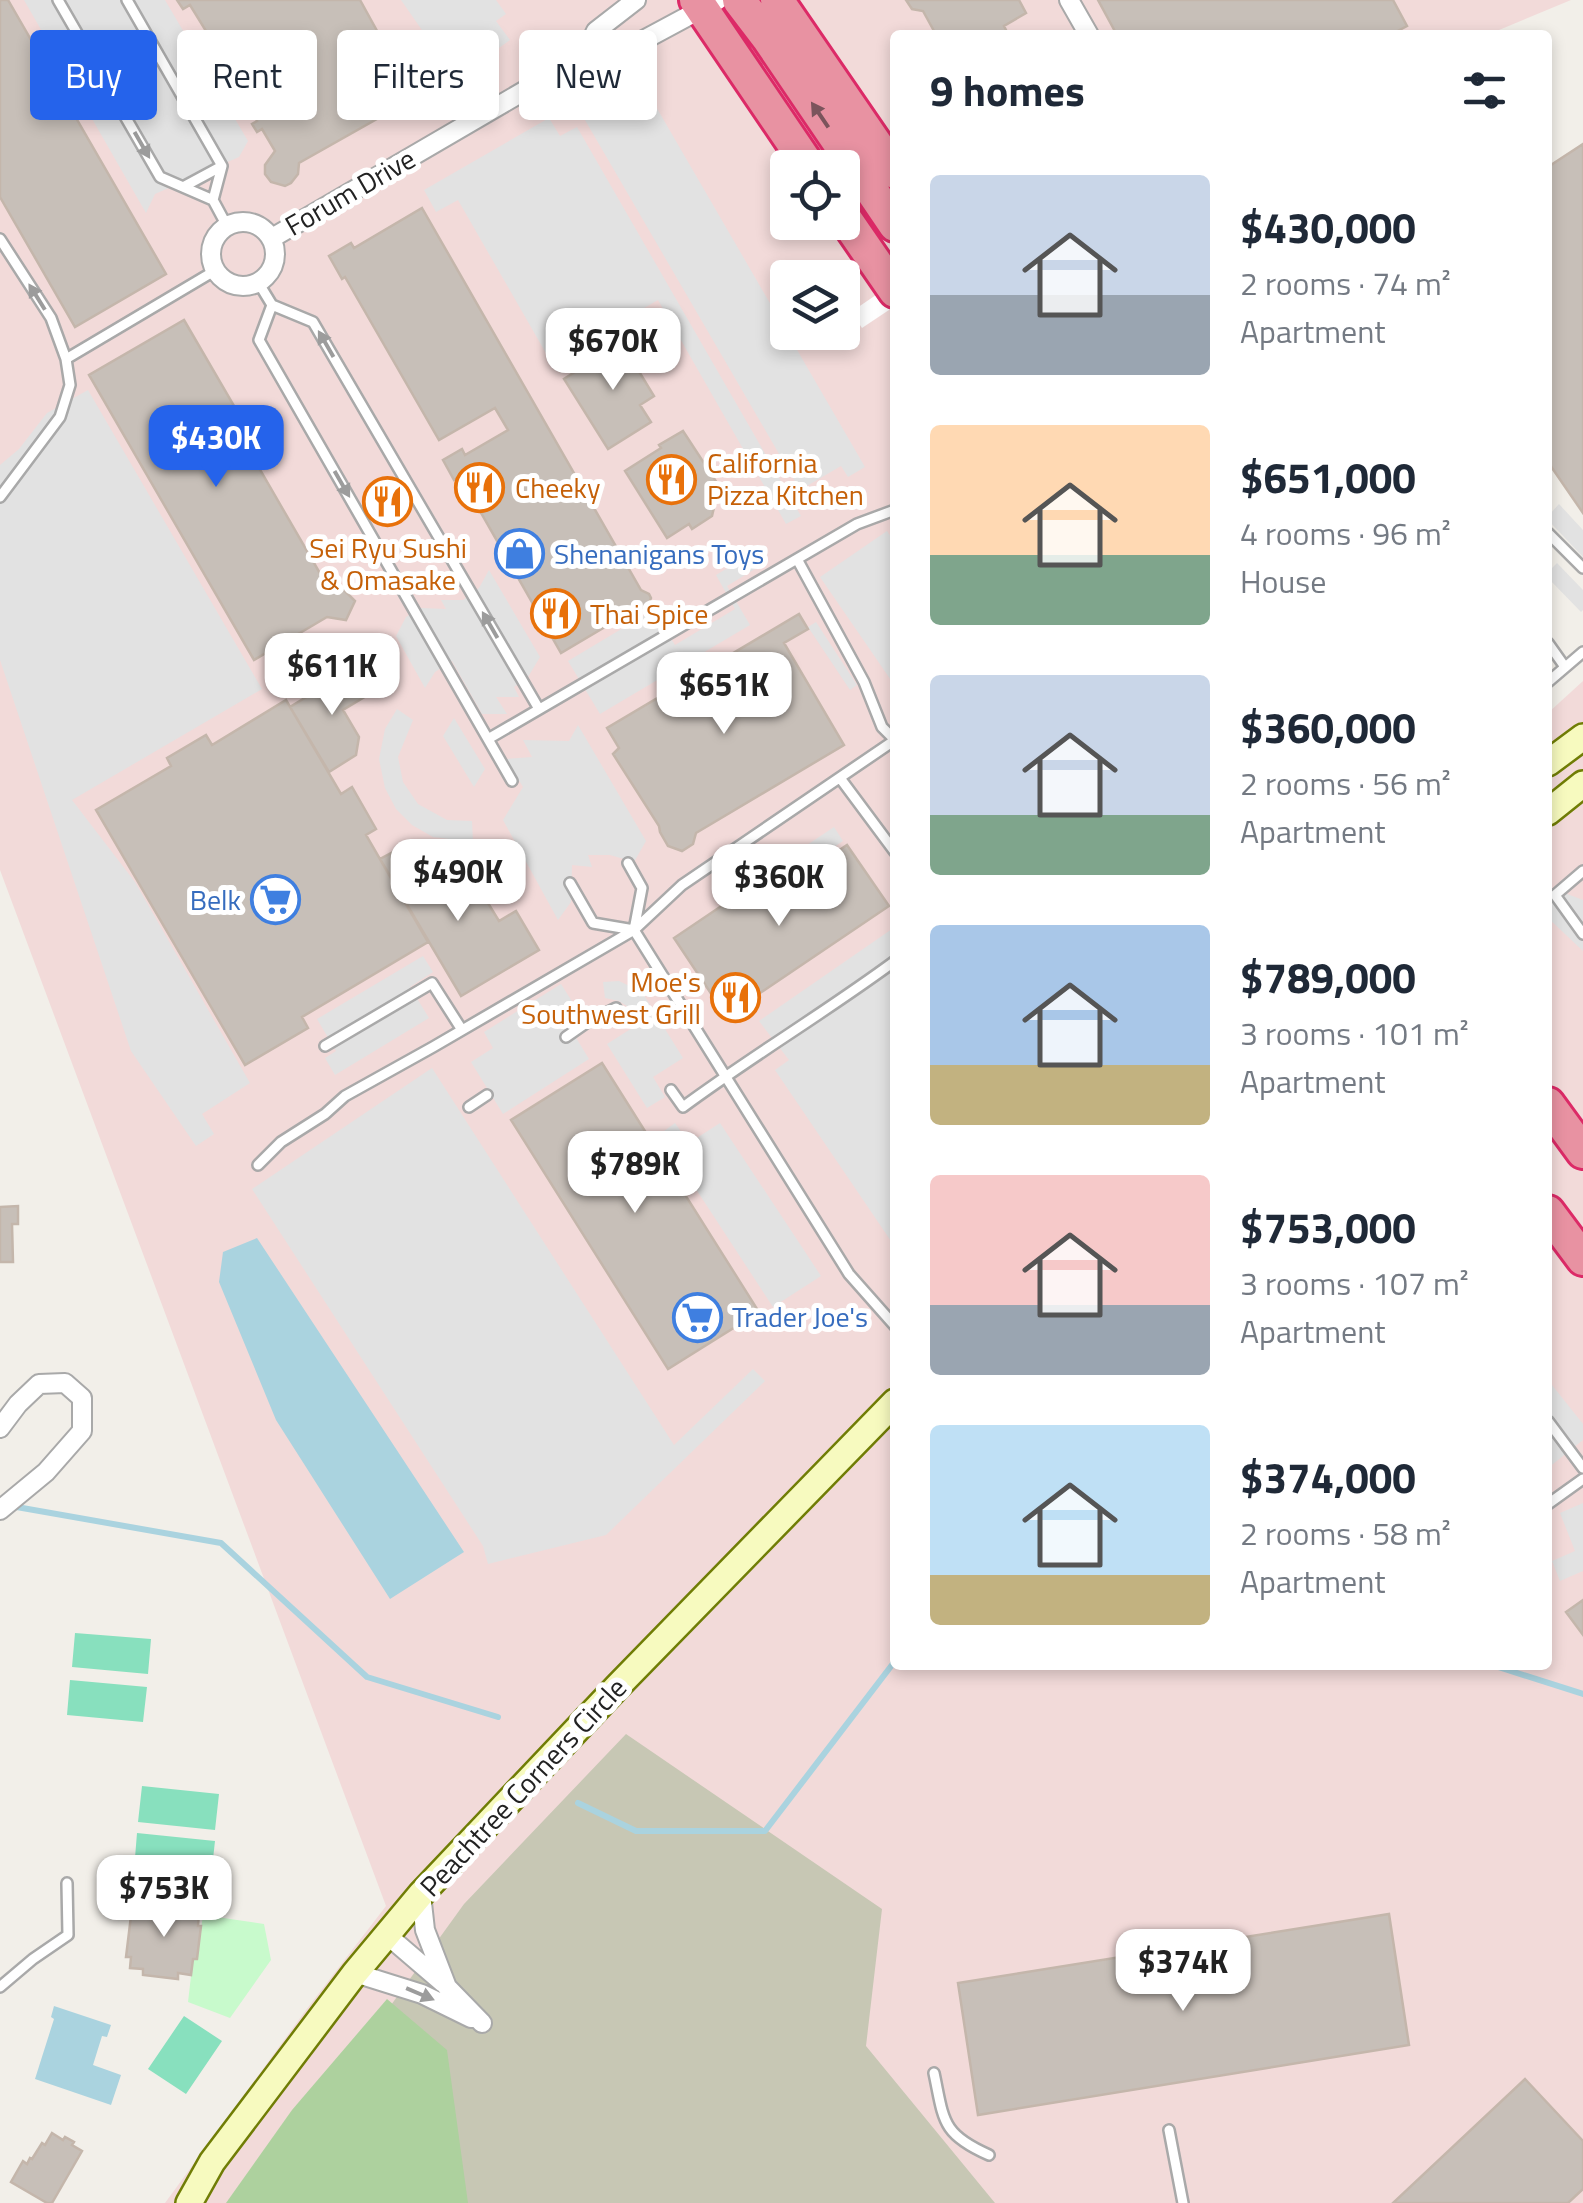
<!DOCTYPE html>
<meta charset="utf-8">
<style>
body{margin:0;font-family:"Titillium Web",sans-serif;background:#f2f2f3;color:#1f2937;height:100vh;display:flex;flex-direction:column;font-size:38px;white-space:nowrap}
*{box-sizing:border-box;margin:0}
p{font-size:32px;color:#747a83}
.icon{flex:none;width:55px;height:55px;fill:none;stroke:currentColor;stroke-width:2;stroke-linecap:round;stroke-linejoin:round}
.map{position:relative;flex:1;overflow:hidden}
.drawer{position:absolute;left:890px;top:30px;width:662px;height:1640px;display:flex;flex-direction:column;background:#fff;border-radius:10px;box-shadow:0 5px 15px #0003}
.drawer>*{flex:none}
.guide{position:absolute;left:30px;top:30px;width:710px;height:90px;display:flex;gap:20px}
.buttons{position:absolute;left:770px;top:150px;display:grid;gap:20px}
.buttons a{display:grid;place-items:center;width:90px;height:90px;border-radius:10px;background:#fff;box-shadow:0 5px 15px #0003;font-size:50px}
.price{position:absolute;translate:-50% -85px;padding:0 22px;border-radius:20px;background:#fff;color:#222;font-size:32px;line-height:65px;filter:drop-shadow(0 2px 5px #0008)}
.price::after{content:'';position:absolute;left:50%;top:60px;width:30px;height:22px;margin-left:-15px;background:inherit;clip-path:polygon(0 0,100% 0,50% 100%)}
.price.selected{background:#2563eb;color:#fff}
ul{padding:0;list-style:none}
li{display:flex;align-items:center;gap:30px;height:250px;padding:0 40px}
li span{display:grid;place-items:center;flex:none;width:280px;height:200px;border-radius:10px;color:#555}
li>.icon{margin-inline-start:auto}
span .icon{width:120px;height:120px;fill:#fffc;stroke-width:1}
li b{font-size:42px}
h2{display:flex;justify-content:space-between;align-items:center;height:120px;padding:0 40px;font-size:42px}
.chip{padding:0 35px;border-radius:10px;background:#fff;box-shadow:0 5px 15px #0003;font-size:35px;line-height:90px}
.chip.selected{background:#2563eb;color:#fff}
.map>svg:first-child{display:block}
</style>
<div class="map">
<svg width="1583" height="2203" viewBox="0 0 1583 2203">
<rect width="100%" height="100%" fill="#f2efe9"/>
<path fill="#f2dad9" fill-rule="evenodd" d="M0 0H1571L1487 35H895V1665H1548V713L1583 681V2203H165L306 2010 386 1906 0 870ZM788 168H842V222H788ZM788 278H842V332H788Z"/>
<path fill="#c7c7b4" d="M626 1734 882 1909 866 2046 995 2203H413L347 2066 464 1904Z"/>
<path fill="#add19e" d="M387 1999 447 2050 468 2203H226L292 2110Z"/>
<path fill="#c8facc" d="M203 1915 264 1924 271 1960 230 2018 188 2002 193 1959H197Z"/>
<path fill="#88e0be" d="M75 1633 151 1639 148 1674 72 1667Z
M70 1680 147 1687 143 1722 67 1715Z
M142 1786 219 1794 215 1830 138 1822Z
M137 1833 215 1841 211 1877 134 1870Z
M184 2016 222 2041 186 2094 148 2069Z"/>
<path fill="#e2e2e2" d="M24 0H165L248 141 239 157 155 194 146 213Z
M401 0H496L506 14 496 21 510 40 456 79Z
M644 86 865 467 848 477 841 466 800 490 585 120Z
M549 118 560 136 577 127 801 516 786 524 658 300 551 362 458 200 436 212 424 190Z
M88 390 262 689 72 800 135 882 250 1083 202 1114 214 1134 196 1146 131 1051 0 660V465L19 449 47 413Z
M1559 504 1583 530V557L1548 520V516Z
M887 531 895 543V686L820 577Z
M761 548 768 561 727 586 750 625 600 714 568 661 653 610 675 645 735 609 716 575Z
M1557 563 1583 590V610L1581 612 1548 578V572Z
M489 570 540 657 528 677 514 687 519 697H496L507 714H482L452 661 435 672 425 688 396 636 406 617 421 608 446 609 441 600H463L479 588Z
M816 622 857 685 850 690 808 627Z
M397 709 413 720 398 757 403 782 418 804 447 820 472 821 473 842 433 837 412 825 396 809 385 788 379 759 385 729Z
M454 718 485 769 474 787 443 736Z
M578 725 646 841 634 862 610 855H588L592 867 572 865 571 902 558 920 503 820 523 787 506 759 532 757 523 740 569 741Z
M834 827 843 841 778 885 768 871Z
M1562 892 1583 900V951L1548 918V903Z
M892 929 895 934V1247L775 1070 789 1060 759 1021Z
M423 956 433 972 410 987 429 1018 335 1075 325 1058 336 1051 317 1019Z
M619 981 642 992 683 1058 653 1077 665 1097 647 1108 607 1044 640 1023 630 1008 619 1001 605 998 603 982Z
M561 984 580 1014 567 1023 589 1059 503 1114 471 1062 493 1048 484 1032Z
M432 1068 674 1445 753 1369 765 1381 606 1535 488 1564 483 1546 252 1189Z
M675 1123 689 1143 720 1123 821 1276 773 1307 660 1134Z
M1548 1380 1583 1424V1440L1548 1468Z
M1583 1503V1571L1560 1581 1552 1561 1575 1551 1560 1513Z"/>
<path fill="#aad3df" d="M257 1238 464 1552 390 1599 276 1420 219 1282 223 1252Z
M54 2006 111 2025 107 2037 102 2036 93 2065 121 2075 111 2105 35 2079 54 2019 51 2017Z"/>
<path fill="#fff" d="M895 282V306L862 328 851 312Z"/>
<g fill="none" stroke-linecap="round" stroke-linejoin="round">
<path stroke="#aad3df" stroke-width="6" d="M11 1506 221 1543 367 1677 498 1717
M1492 1665 1583 1694
M578 1803 636 1831H765L895 1661"/>
</g>
<path fill="#c7bfb8" stroke="#c4b6ab" stroke-width="2.5" d="M0 0H8L166 274 75 327 0 197Z
M177 0H360L414 98 299 163 298 174 291 183 285 186 271 182 265 174V165L275 151 262 129 257 132 252 124 257 121 252 112 248 115 242 105 247 102 242 93 237 96 232 88 237 84 232 75 226 78 220 69 227 65 190 5 183 9Z
M906 0H1019L1026 13 1004 26 1008 34 1006 35H927L934 31 923 11 912 9Z
M1098 0H1393L1407 26 1390 35H1117Z
M1583 144V513L1548 462V167Z
M422 208 641 590 649 594 651 598 647 607 637 608 561 653 460 476 454 480 443 460 462 449 465 455 508 430 495 408 439 440 345 277 342 279 329 256 351 243 354 248Z
M184 320 237 411 229 416 329 589 344 590 355 601 346 620 327 617 254 660 89 375Z
M630 337 644 359 635 365 654 396 640 405 651 422 608 449 564 379Z
M683 431 719 486 712 516 692 529 689 524 667 538 625 471 661 448 659 445Z
M799 614 808 629 784 643 844 745 696 833 693 844 682 851 668 846 660 832 659 826 613 754 619 748 607 728Z
M356 667 371 693 343 710 359 737 356 755 329 772 290 707Z
M286 700 341 794 352 787 376 829 366 835 428 942 302 1017 308 1028 245 1065 96 810 171 766 167 758 206 735 212 745Z
M408 844 425 854 457 910 483 895 499 921 516 911 539 950 461 996 380 859Z
M847 845 889 906 726 1016 674 938 763 878 774 894Z
M602 1063 759 1312 668 1369 511 1120Z
M18 1206V1224H12L13 1262H0V1207Z
M1583 1600V1635L1566 1612Z
M150 1902 188 1905 187 1912 199 1913 198 1926H201L197 1959H193L191 1975 178 1973V1979L143 1975V1969L130 1968 131 1957H126L131 1916H135L137 1904 150 1906Z
M1389 1914 1409 2045 978 2115 958 1983Z
M1525 2079 1583 2141V2189L1568 2203H1393Z
M52 2133 63 2140 65 2137 74 2142 72 2145 82 2151 52 2203H47L11 2182 23 2161 27 2164 30 2158 32 2159 42 2143 45 2145Z"/>
<g fill="none" stroke-linecap="round" stroke-linejoin="round">
<defs>
<path id="lane" d="M58 0 160 177 213 200 227 226
M127 0 222 166 213 200
M183 187 222 166
M0 239 51 318 66 359 70 385 60 417 0 497
M258 282 272 305 313 322 539 709
M272 305 259 340 512 781
M66 359 216 270
M1548 533 1583 568
M797 559 864 682 882 727 895 740
M1548 643 1565 667
M1548 682 1583 652
M488 739 857 524 892 511 895 513
M840 778 895 852
M628 863 642 888 634 930 849 1274 895 1326
M1583 871 1555 895 1583 934
M570 883 593 923 634 930
M566 1037 586 1023 616 1008
M325 1046 432 983 462 1030
M671 1090 683 1107C752 1056 826 1012 895 961
M469 1107 487 1095
M258 1165 281 1142 325 1114 345 1096 433 1047 634 930 682 885 895 740
M1548 1421 1583 1468
M1548 1504 1583 1479
M0 1987 33 1959 68 1935 67 1883
M934 2073C944 2120 941 2134 989 2155
M1169 2130 1183 2203"/>
<path id="street" d="M1069 0 1089 35
M584 56 596 31 636 0
M211 254a32 32 0 1 1 64 0a32 32 0 1 1-64 0Z
M272 238 584 56 612 57 718 0
M0 1428 18 1404 39 1384 65 1383 82 1398V1431L46 1472 0 1510
M421 1894 425 1930 447 1987 482 2023
M387 1935 443 1983
M355 1973 422 1994 471 2018"/>
<path id="secondary" d="M1548 763 1583 737
M1548 812 1583 784
M189 2203 212 2162 355 1973 421 1894 618 1686 895 1402"/>
<path id="highway" d="M696 0 810 168
M739 0 768 38 895 225
M777 0 895 172
M842 214 895 291
M1548 1104 1583 1152
M1548 1212 1583 1259"/>
</defs>
<use href="#lane" stroke="#a9a9a9" stroke-width="14"/>
<use href="#street" stroke="#a9a9a9" stroke-width="22"/>
<use href="#secondary" stroke="#707d05" stroke-width="30"/>
<use href="#highway" stroke="#dc2a67" stroke-width="38"/>
<use href="#lane" stroke="#fff" stroke-width="9"/>
<use href="#street" stroke="#fff" stroke-width="18"/>
<use href="#secondary" stroke="#f7fabf" stroke-width="25"/>
<use href="#highway" stroke="#e892a2" stroke-width="32"/>
</g>
<defs><path id="oneway-solid" d="M-6-.8H1V-3.2L6.5 0L1 3.2V.8H-6Z" transform="scale(2.5)"/></defs>
<use fill="#7b545c" href="#oneway-solid" transform="translate(820 115) rotate(-124)"/>
<g fill="#9c9c9c">
<use href="#oneway-solid" transform="translate(142 145) rotate(60)"/>
<use href="#oneway-solid" transform="translate(37 297) rotate(-122)"/>
<use href="#oneway-solid" transform="translate(326 344) rotate(-120)"/>
<use href="#oneway-solid" transform="translate(342 484) rotate(60)"/>
<use href="#oneway-solid" transform="translate(490 625) rotate(-120)"/>
<use href="#oneway-solid" transform="translate(420 1994) rotate(23)"/>
</g>
<defs>
<symbol id="restaurant-ring" viewBox="-11 -11 22 22"><circle r="9.5" fill="#fff" stroke="#e8710a" stroke-width="1.5"/><path d="M-5-6h1v4h1v-4h1v4h1v-4h1v5L-1.5 .5V6h-2V.5L-5-1ZM5-6V6H3V1.5H1.5Q1.5-4 5-6Z" fill="#e8710a"/></symbol>
<symbol id="shop-ring" viewBox="-11 -11 22 22"><circle r="9.5" fill="#fff" stroke="#3f7fe0" stroke-width="1.5"/><path d="M-5-2.5h2.3a2.7 3.5 0 0 1 5.4 0H5L5.5 6h-11ZM-1.5-2.5h3a1.5 2.3 0 0 0-3 0Z" fill="#3f7fe0"/></symbol>
<symbol id="supermarket-ring" viewBox="-11 -11 22 22"><circle r="9.5" fill="#fff" stroke="#3f7fe0" stroke-width="1.5"/><path d="M-6-5.5h2.5l.6 2H6L4.5 2H-2.5L-4.4-4H-6ZM-1.5 3.2a1.3 1.3 0 1 0 .1 0ZM3 3.2a1.3 1.3 0 1 0 .1 0Z" fill="#3f7fe0"/></symbol>
</defs>
<g fill-rule="evenodd">
<use href="#restaurant-ring" x="644" y="452" width="55" height="55"/>
<use href="#restaurant-ring" x="452" y="460" width="55" height="55"/>
<use href="#restaurant-ring" x="360" y="474" width="55" height="55"/>
<use href="#shop-ring" x="492" y="526" width="55" height="55"/>
<use href="#restaurant-ring" x="528" y="586" width="55" height="55"/>
<use href="#supermarket-ring" x="248" y="872" width="55" height="55"/>
<use href="#restaurant-ring" x="708" y="970" width="55" height="55"/>
<use href="#supermarket-ring" x="670" y="1290" width="55" height="55"/>
</g>
<g text-anchor="middle" stroke-width="10" stroke-linejoin="round" paint-order="stroke">
<g font-size="28" fill="#222" stroke="#fff">
<text transform="translate(350 192) rotate(-30)" y="10">Forum Drive</text>
<text transform="translate(523 1787) rotate(-47)" y="10">Peachtree Corners Circle</text>
</g>
<g font-size="28" fill="#c56008" stroke="#fff" text-anchor="start">
<text x="707" y="473">California<tspan x="707" dy="32">Pizza Kitchen</tspan></text>
<text x="515" y="498">Cheeky</text>
<text x="388" y="558" text-anchor="middle">Sei Ryu Sushi<tspan x="388" dy="32">&amp; Omasake</tspan></text>
<text x="590" y="624">Thai Spice</text>
<text x="701" y="992" text-anchor="end">Moe's<tspan x="701" dy="32">Southwest Grill</tspan></text>
</g>
<g font-size="28" fill="#366cbe" stroke="#fff" text-anchor="start">
<text x="554" y="564">Shenanigans Toys</text>
<text x="241" y="910" text-anchor="end">Belk</text>
<text x="732" y="1327">Trader Joe's</text>
</g>
</g>
</svg>
<div class="buttons">
<a><svg class="icon" aria-label="locate" viewBox="0 0 24 24"><circle cx="12" cy="12" r="6"/><path d="M12 2v4M12 18v4M2 12h4M18 12h4"/></svg></a>
<a><svg class="icon" aria-label="layers" viewBox="0 0 24 24"><path d="M12 4l9 5-9 5-9-5zM3 14l9 5 9-5"/></svg></a>
</div>
<b class="price" style="left:613px;top:393px">$670K</b>
<b class="price selected" style="left:216px;top:490px">$430K</b>
<b class="price" style="left:332px;top:718px">$611K</b>
<b class="price" style="left:724px;top:737px">$651K</b>
<b class="price" style="left:458px;top:924px">$490K</b>
<b class="price" style="left:779px;top:929px">$360K</b>
<b class="price" style="left:635px;top:1216px">$789K</b>
<b class="price" style="left:164px;top:1940px">$753K</b>
<b class="price" style="left:1183px;top:2014px">$374K</b>
<div class="guide">
<a class="chip selected">Buy</a>
<a class="chip">Rent</a>
<a class="chip">Filters</a>
<a class="chip">New</a>
</div>
<section class="drawer">
<h2>9 homes<svg class="icon" aria-label="filters" viewBox="0 0 24 24"><path d="M4 7h16M4 17h16"/><circle cx="9" cy="7" r="2"/><circle cx="15" cy="17" r="2"/></svg></h2>
<ul>
<li><span style="background:linear-gradient(#c9d6e8 60%,#9aa5b1 0)"><svg class="icon" aria-label="home" viewBox="0 0 24 24"><path d="M3 11l9-7 9 7M6 9v11h12V9"/></svg></span><div><b>$430,000</b><p>2 rooms · 74 m²</p><p>Apartment</p></div></li>
<li><span style="background:linear-gradient(#ffd9b3 65%,#7fa58c 0)"><svg class="icon" aria-label="home" viewBox="0 0 24 24"><path d="M3 11l9-7 9 7M6 9v11h12V9"/></svg></span><div><b>$651,000</b><p>4 rooms · 96 m²</p><p>House</p></div></li>
<li><span style="background:linear-gradient(#c9d6e8 70%,#7fa58c 0)"><svg class="icon" aria-label="home" viewBox="0 0 24 24"><path d="M3 11l9-7 9 7M6 9v11h12V9"/></svg></span><div><b>$360,000</b><p>2 rooms · 56 m²</p><p>Apartment</p></div></li>
<li><span style="background:linear-gradient(#a9c7e8 70%,#c2b280 0)"><svg class="icon" aria-label="home" viewBox="0 0 24 24"><path d="M3 11l9-7 9 7M6 9v11h12V9"/></svg></span><div><b>$789,000</b><p>3 rooms · 101 m²</p><p>Apartment</p></div></li>
<li><span style="background:linear-gradient(#f6c9c9 65%,#9aa5b1 0)"><svg class="icon" aria-label="home" viewBox="0 0 24 24"><path d="M3 11l9-7 9 7M6 9v11h12V9"/></svg></span><div><b>$753,000</b><p>3 rooms · 107 m²</p><p>Apartment</p></div></li>
<li><span style="background:linear-gradient(#bfe0f5 75%,#c2b280 0)"><svg class="icon" aria-label="home" viewBox="0 0 24 24"><path d="M3 11l9-7 9 7M6 9v11h12V9"/></svg></span><div><b>$374,000</b><p>2 rooms · 58 m²</p><p>Apartment</p></div></li>
</ul>
</section>
</div>
